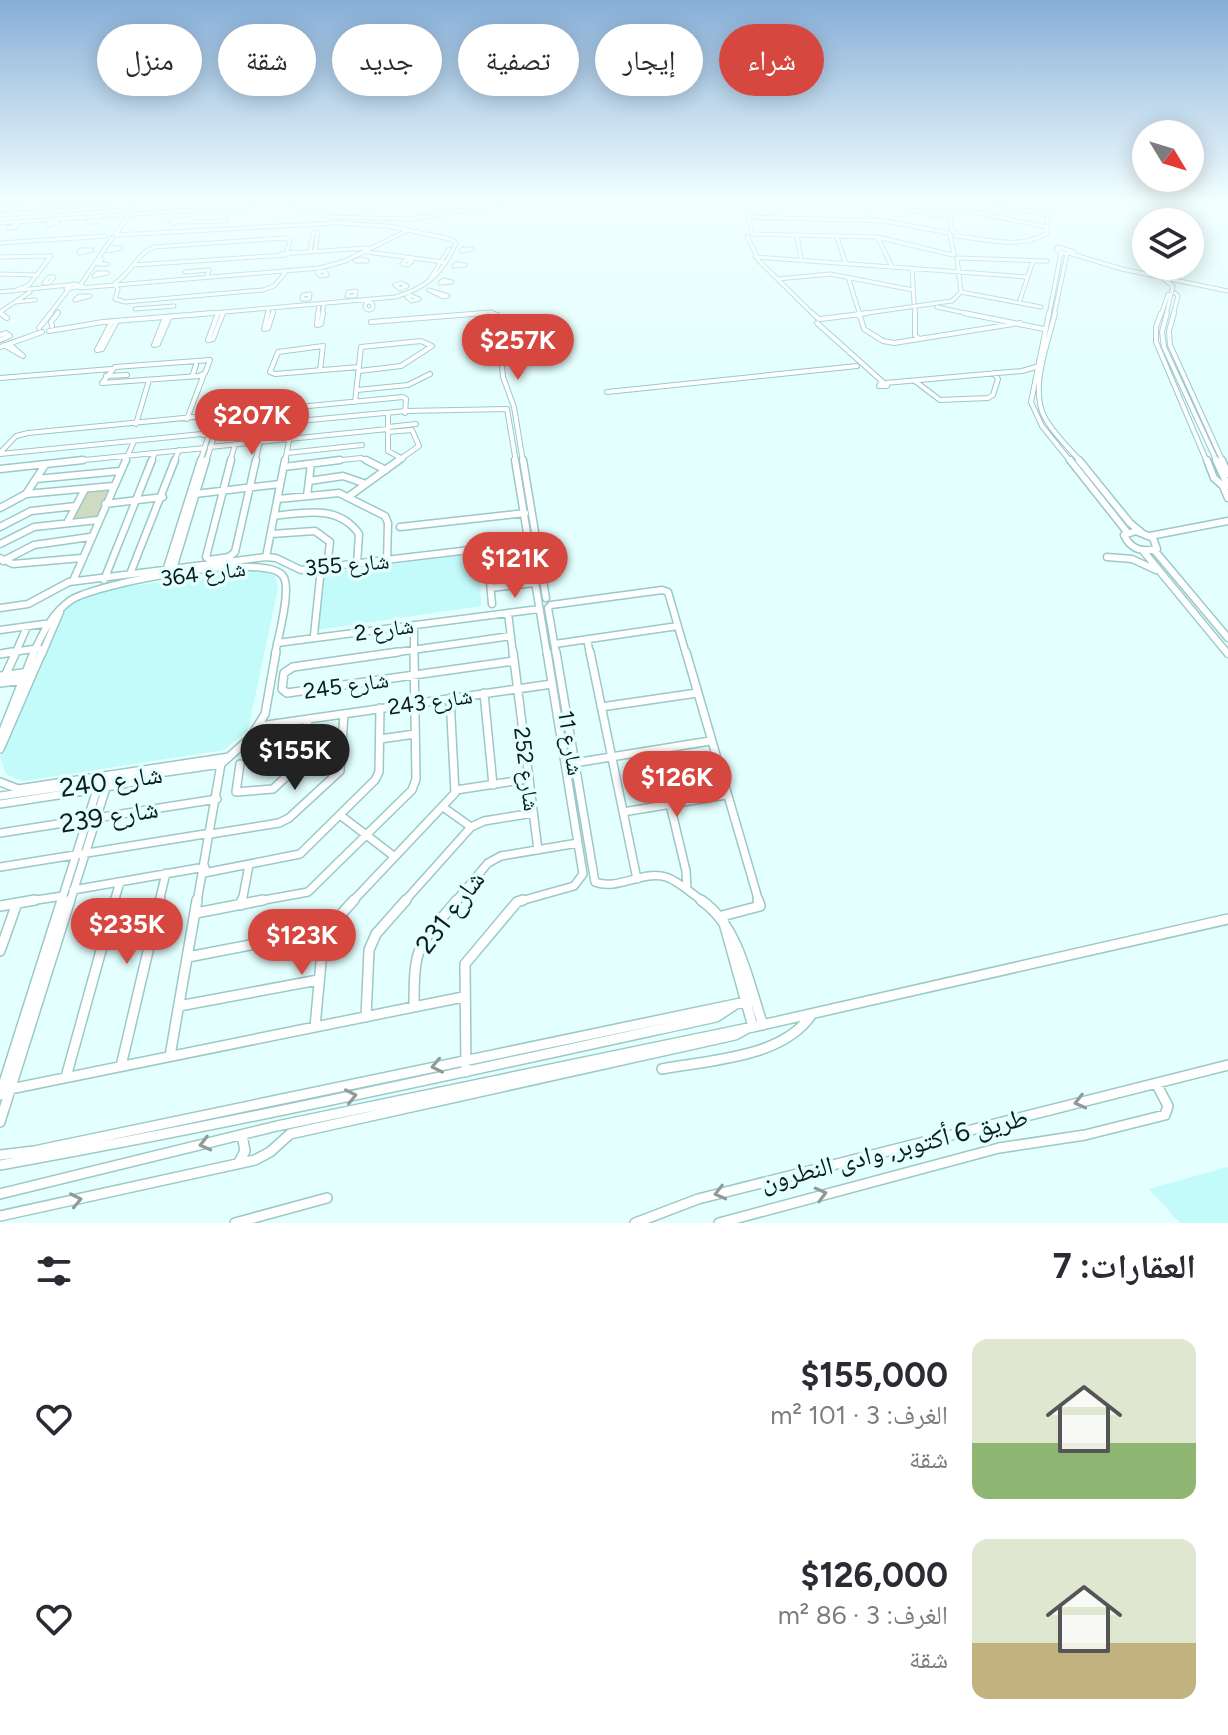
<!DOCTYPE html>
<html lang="ar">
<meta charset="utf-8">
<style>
body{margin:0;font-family:Figtree,"Noto Naskh Arabic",sans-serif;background:#f7f7f7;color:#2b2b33;direction:rtl;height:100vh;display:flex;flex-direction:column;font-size:30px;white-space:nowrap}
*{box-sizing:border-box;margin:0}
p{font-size:26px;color:#7c7c81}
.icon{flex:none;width:44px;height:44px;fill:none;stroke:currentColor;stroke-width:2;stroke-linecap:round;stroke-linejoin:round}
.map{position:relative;height:1223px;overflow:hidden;direction:ltr}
.panel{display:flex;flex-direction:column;background:#fff;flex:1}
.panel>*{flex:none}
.guide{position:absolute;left:24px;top:24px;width:800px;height:72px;direction:rtl;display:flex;gap:16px}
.needle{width:52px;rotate:128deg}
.fabs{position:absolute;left:1132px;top:120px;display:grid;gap:16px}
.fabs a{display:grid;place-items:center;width:72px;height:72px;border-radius:50%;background:#fff;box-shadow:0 4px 20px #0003;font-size:40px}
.price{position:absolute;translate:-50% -68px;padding:0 18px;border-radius:28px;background:#d6483f;color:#fff;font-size:26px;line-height:52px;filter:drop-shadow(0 2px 4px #0008)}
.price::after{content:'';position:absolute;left:50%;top:48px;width:24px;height:18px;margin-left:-12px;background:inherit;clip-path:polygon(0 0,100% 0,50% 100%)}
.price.current{background:#222;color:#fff}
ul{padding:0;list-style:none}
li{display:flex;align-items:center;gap:24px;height:200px;padding:0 32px}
li span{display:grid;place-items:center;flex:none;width:224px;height:160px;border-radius:16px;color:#555}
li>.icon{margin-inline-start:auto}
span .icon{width:96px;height:96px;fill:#fffc;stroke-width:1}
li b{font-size:34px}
h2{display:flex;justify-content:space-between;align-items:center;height:96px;padding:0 32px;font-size:34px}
.pill{padding:0 28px;border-radius:36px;background:#fff;box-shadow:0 4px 20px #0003;font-size:28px;line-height:72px}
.pill.current{background:#d6483f;color:#fff}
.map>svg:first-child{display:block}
</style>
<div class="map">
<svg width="1228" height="1223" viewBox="0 0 1228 1223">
<rect width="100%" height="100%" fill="#e3fffe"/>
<path fill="#c2fbfa" d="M465 555 480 563 481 606 316 630 324 573Z
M261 570 275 576 278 588 248 730 224 750 23 781 6 774 0 757 63 612 72 602 85 594 106 589Z
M1228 1167V1223H1180L1149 1189Z"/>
<path fill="#cedac1" d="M112 487 97 520 65 524 83 489Z"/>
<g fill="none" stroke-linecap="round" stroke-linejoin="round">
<defs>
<path id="minor-far4" d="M863 199 871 219 875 220
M902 199 910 210 951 218
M948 199 952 231 956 233
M974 199 1047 215
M274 200 330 217 410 219 539 199
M756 200 836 199
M0 202 38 199
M949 207 1047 227
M0 209 113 201
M170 212V219L175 220
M128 213 136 199
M0 215 104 208 114 199
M749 217 886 221 949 233
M97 219 96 222H88Z
M190 219 173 223 175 220Z
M749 220 752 234
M51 222H58L48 225Z
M187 222 227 221
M0 223 242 207 276 199
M18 224 16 227 9 228Z
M753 234 877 237 953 255
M115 235 129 216
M116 235 337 223 388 226 450 239 456 243C443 273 427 288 395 297L190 315
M950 235 954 255
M747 236 759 261 814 315
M797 236 801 258
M956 236C985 239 1021 250 1047 233L1048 209
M837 237 845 262
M878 238 892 267
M0 243 105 236
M1058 247 1074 252 1066 254 1056 250Z
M110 248H121L108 251Z
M463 249H472L461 251Z
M81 250H92L79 253Z
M310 252 313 233 318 232 315 251
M367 252 443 262
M293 253 367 248
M1072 254 1122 269 1228 291
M0 257 51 256 29 285 14 291
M755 257 1027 277
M958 258 1047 261
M102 259 98 264H107
M360 259 367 261H355Z
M406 260 412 261 408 265 402 264Z
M456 264 465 265 454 266Z
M134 265 286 255 293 252 281 254
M912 269 914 303
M325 271 327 275 320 276 317 272Z
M185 272 209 270 207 276
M97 273H107L94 276Z
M0 274 37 275
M49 277H54L49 283H44Z
M848 277 860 315
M1161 277 1173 286 1166 315
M430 279 449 249
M778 279 830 274 913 290
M443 280 452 282 440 283Z
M115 283C131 274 136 254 154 247L284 238 290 240 287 251
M401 283 407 286 400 289 395 285Z
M74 284 83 286 66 289 67 286Z
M81 284 112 238
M115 285 118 289 115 299 125 302 263 290 274 286 285 273
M80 288 320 268 345 261 406 231
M429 290 448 296 443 297Z
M356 291 355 296H347L348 292Z
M0 292 69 285
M961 292 1041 307
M310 294 309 299H302L303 295Z
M410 295 419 299 412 301 407 297 410 296
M79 296H90L75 300Z
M1020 300 1033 261
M365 306a4 4 0 1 1 8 0a4 4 0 1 1-8 0Z
M15 302 35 300
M937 307 974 315
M915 308V315
M135 309 174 306
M0 312 30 292
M49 315 68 290
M56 315 58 312
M267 315 269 308
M272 315 274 308
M318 315 319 304
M322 315 324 304
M461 315 491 312 496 315
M853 315 952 301 961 292 957 258
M1049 315 1061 253
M1054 315 1067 254
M1161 315 1168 294
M1173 315 1178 296 1175 293"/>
<path id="minor-far3" d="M0 313 7 318
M218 313 208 340 213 339 223 313
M268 313 264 329 268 328 273 313
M318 313 317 325 321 324 323 313
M492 313 497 315 503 377 514 407 523 462
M812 313 819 319
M859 313 864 329 883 341 894 343 1020 323
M915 313V335L919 339
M964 313 1044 329
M1049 313 1031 402 1042 426 1071 462
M1055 313C1048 344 1029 388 1045 418 1054 434 1069 448 1081 462
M1161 313 1156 327V342L1207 462
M1167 313 1162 332 1164 347 1217 462
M1174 313 1169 331 1170 345 1223 462
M165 317 154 345 158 344 170 316
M821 319 868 313
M112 321 97 350 102 349 117 321
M371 322 485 313
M817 323 884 383
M52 326 51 322 58 313
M39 328 51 313
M49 331 103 322 213 313
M0 335 6 333 10 336 0 340
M4 345 23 356 9 344
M0 347 42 332
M210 360 205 373 199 376 102 383 115 367Z
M320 370 323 346 278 352 270 372 275 374 359 367
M106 376 127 375
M192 377 196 365
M0 378 111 369
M915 381 940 400 988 398 993 395 998 379 994 373
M881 382 887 384V386H879Z
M885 383 1022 371 1036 367
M357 390 408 385 430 374
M607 392 857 366
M355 402 361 347 421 341 432 346 401 366 359 371
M388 415V451L403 459
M187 419 204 374
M136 424 149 380
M211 426H220L223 430 214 436 203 435V431Z
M388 427 416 424
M223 428 406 411 507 409 516 462
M388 432 412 430 419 446 396 462
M210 447 388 429
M0 453 16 436 28 433 403 397 406 399 405 413
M287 453 362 445
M0 454 202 434
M361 458 370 462
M64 462 205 448
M125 462 134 441
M151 462 155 453
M174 462 179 450
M200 462 208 437
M206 462 214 436
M230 462 235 444
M255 462 260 442
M285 462 292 425
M323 462 361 458"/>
<path id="minor-far2" d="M231 460 206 557 209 560 229 557 235 552 256 460
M366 460 386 470
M515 460 547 654
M523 460 546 598
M1070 460 1127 532
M1079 460 1130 523 1141 532
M1207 460 1214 478 1222 485
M1216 460 1228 486
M1222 460 1228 474
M284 467 340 460
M0 469 83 460
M36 479 120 471
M309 481 343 476 366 484
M1222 484 1228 498
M26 494 113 486
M195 494 280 484
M307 496 311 464
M348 497 399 460
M278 499 339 493 385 516 388 523 387 561
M105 504 163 497
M0 508 26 494 45 465
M274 516C305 512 339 505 359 534L357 564
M67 523 85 489
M0 527 31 511 76 506
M400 527 525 513
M1136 531 1153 538 1157 549C1142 552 1131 550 1124 535Z
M271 534 315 531 330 542 327 567
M1150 536 1228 521
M0 544 34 527 98 520
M487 548 492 604
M1155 551 1228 638
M1144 552 1228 654
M266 557 285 460
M1107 557 1132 559 1156 570
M0 558 13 564 81 558
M3 561 34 545 90 537
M173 569 206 460
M166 571 201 460
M130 574 175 460
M104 580 152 460
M73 581 126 460
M491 588 535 583
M0 608 28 604 69 582 266 557 276 558 301 570 529 543
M508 613 513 654
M414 625V654
M0 630 51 623
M314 635 321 568
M587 639 590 654
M277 643 539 609
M555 644 678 626
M0 654 39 648
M15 654 27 627
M33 654C42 634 52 613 71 600 97 583 265 551 283 576 292 588 278 638 275 654
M42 654 60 612
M384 654 511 636
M556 654 548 608 551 605 662 590 668 592 686 654"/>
<path id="minor-far1" d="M398 652 293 667 284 673 282 689 287 693 514 661
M513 652 538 850
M556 652 595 882C618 891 642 870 666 877 679 881 693 895 704 902
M590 652 637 879
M686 652 759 902
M0 654 12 652
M0 676 29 672
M5 676 16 652
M0 683 24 680
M484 693 493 785
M601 707 697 693
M260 726 552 684
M0 738 34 652
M380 739 415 734
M0 749 42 652
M574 763 710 741
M240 764 236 792 273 789 304 760 308 719
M0 782 18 789 229 757
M106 787 134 782
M456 790 528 779
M0 796 221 764 250 738 265 714 276 652
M0 804 97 789
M670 804 686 871 687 889
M443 807 471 827
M623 812 726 795
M340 815 395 857
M0 833 217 799
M211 834 279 823 289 818 340 771 344 714
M0 867 211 833
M204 873 300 854 375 780 379 772 380 708
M73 890 205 867
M23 902 63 896
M61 902 101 777
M70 902 110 775
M114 902 120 882
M159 902 166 873
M197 902 221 764
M242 902 249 865
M253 902 308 892 412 790 416 779 414 652
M352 902 455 793 450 698
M404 902 471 827 484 821 533 813
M455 902 488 863 501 856 578 843
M517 902 574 886 583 874 547 652"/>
<path id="minor" d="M701 900C740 927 748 983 763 1025
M241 905 242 900
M0 906 35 900
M196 913 263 900
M722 916 760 906 758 900
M722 916 753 1027
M0 951 17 903
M188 957 317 932 334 922 354 900
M179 1006 318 980
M414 1007C414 944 417 948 457 900
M366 1017 369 950 376 934 406 900
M315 1027 324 930
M170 1056 197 900
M121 1066 160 900
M662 1069C710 1060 783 1058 812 1014
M466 1072 465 964 517 902 523 900
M66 1077 115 900
M0 1091 463 997
M0 1095 62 900
M0 1122 70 900
M0 1155 34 1151 755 1000
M238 1164 245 1151 242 1135
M0 1165C240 1122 478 1069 716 1017L733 1006
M0 1194 277 1126 753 1027 1228 919
M0 1216 255 1160 270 1152 290 1134 735 1035 746 1029
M235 1223 327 1198
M635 1223 698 1199 1228 1065
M719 1223 999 1148 1085 1135 1165 1115 1168 1106 1156 1083"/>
</defs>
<use href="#minor-far4" stroke="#9bc9c8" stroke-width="5"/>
<use href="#minor-far3" stroke="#9bc9c8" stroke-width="6"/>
<use href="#minor-far2" stroke="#9bc9c8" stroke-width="9"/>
<use href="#minor-far1" stroke="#9bc9c8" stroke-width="10"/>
<use href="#minor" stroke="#9bc9c8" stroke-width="12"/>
<use href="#minor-far4" stroke="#fff" stroke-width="3"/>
<use href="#minor-far3" stroke="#fff" stroke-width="4"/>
<use href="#minor-far2" stroke="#fff" stroke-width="6"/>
<use href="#minor-far1" stroke="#fff" stroke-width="7"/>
<use href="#minor" stroke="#fff" stroke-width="9"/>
</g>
<defs><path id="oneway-chevron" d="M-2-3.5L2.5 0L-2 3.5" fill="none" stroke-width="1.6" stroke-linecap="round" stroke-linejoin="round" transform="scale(2)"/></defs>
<g stroke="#919999">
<use href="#oneway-chevron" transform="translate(437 1066) rotate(168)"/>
<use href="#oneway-chevron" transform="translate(351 1096) rotate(-12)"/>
<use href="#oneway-chevron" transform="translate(1080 1102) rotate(166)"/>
<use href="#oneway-chevron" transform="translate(205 1144) rotate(166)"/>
<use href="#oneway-chevron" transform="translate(720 1193) rotate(166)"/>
<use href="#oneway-chevron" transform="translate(821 1194) rotate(-15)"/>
<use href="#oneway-chevron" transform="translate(76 1200) rotate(-12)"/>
</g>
<linearGradient id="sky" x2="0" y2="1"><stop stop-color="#87aed7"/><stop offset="0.54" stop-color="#f2ffff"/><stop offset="1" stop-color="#f2ffff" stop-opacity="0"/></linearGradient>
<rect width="1228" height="371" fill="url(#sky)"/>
<g text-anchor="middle" stroke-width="7" stroke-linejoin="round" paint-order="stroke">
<g font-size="22" fill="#0a1c1c" stroke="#e3fffe">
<text transform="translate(347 564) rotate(-5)" y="8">شارع 355</text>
<text transform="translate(203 573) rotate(-7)" y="8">شارع 364</text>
<text transform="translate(384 629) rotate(-8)" y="8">شارع 2</text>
<text transform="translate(346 685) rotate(-8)" y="8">شارع 245</text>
<text transform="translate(430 701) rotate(-8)" y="8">شارع 243</text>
<text transform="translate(571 743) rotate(81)" y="8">شارع 11</text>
<text transform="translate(527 769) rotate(83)" y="8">شارع 252</text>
</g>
<g font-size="26" fill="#0a1c1c" stroke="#e3fffe">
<text transform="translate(111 781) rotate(-8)" y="9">شارع 240</text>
<text transform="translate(109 816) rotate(-9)" y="9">شارع 239</text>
<text transform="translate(450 912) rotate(-53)" y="9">شارع 231</text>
<text transform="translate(894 1149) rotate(-14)" y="9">طريق 6 أكتوبر, وادى النطرون</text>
</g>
</g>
</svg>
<div class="fabs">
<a><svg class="needle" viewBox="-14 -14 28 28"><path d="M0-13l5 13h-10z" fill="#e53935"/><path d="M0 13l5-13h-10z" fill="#7c7c81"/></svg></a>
<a><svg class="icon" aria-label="layers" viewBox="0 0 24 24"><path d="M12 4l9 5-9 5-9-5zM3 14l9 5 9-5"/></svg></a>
</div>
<b class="price" style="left:518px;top:382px">$257K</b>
<b class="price" style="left:252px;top:457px">$207K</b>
<b class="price" style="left:515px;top:600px">$121K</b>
<b class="price current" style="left:295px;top:792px">$155K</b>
<b class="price" style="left:677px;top:819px">$126K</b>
<b class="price" style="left:127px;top:966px">$235K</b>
<b class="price" style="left:302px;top:977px">$123K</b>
<div class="guide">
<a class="pill current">شراء</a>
<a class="pill">إيجار</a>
<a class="pill">تصفية</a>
<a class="pill">جديد</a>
<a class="pill">شقة</a>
<a class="pill">منزل</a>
</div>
</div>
<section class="panel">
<h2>العقارات: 7<svg class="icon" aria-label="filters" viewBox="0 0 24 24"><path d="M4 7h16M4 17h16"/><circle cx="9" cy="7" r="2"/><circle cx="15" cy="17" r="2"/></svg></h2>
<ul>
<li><span style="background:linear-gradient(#dfe7d0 65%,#8fb573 0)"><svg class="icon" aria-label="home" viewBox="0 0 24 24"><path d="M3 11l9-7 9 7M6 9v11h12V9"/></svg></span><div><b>$155,000</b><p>الغرف: 3 · 101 m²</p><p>شقة</p></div><svg class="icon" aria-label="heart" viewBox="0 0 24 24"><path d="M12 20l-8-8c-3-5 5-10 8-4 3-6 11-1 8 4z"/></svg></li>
<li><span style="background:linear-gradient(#dfe7d0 65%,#c2b280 0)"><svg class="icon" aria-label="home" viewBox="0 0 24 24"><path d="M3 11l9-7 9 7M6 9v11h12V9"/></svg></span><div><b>$126,000</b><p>الغرف: 3 · 86 m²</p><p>شقة</p></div><svg class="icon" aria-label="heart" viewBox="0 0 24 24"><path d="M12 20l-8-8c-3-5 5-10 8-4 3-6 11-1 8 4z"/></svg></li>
</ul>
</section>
